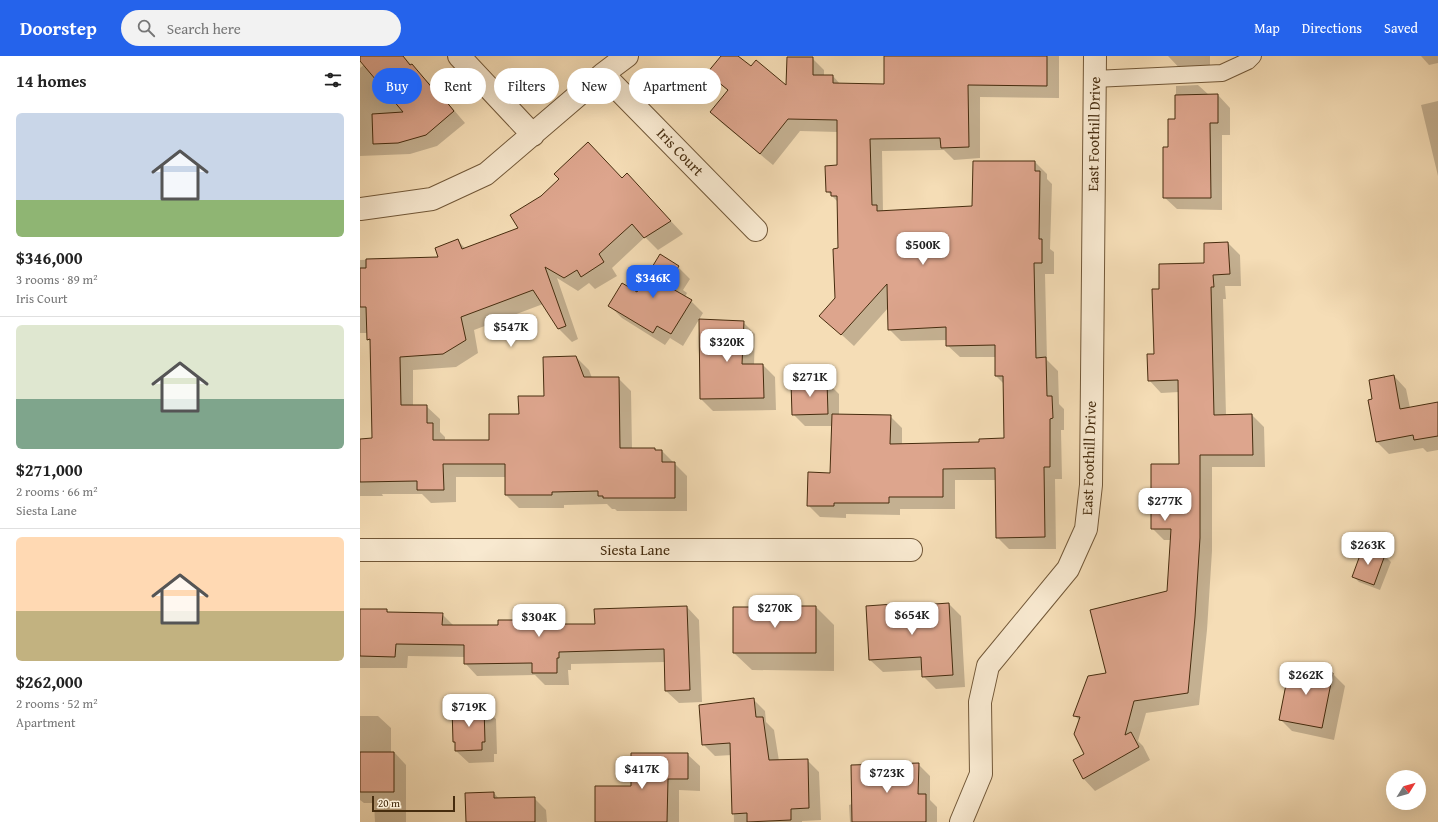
<!DOCTYPE html>
<meta charset="utf-8">
<style>
body{margin:0;font-family:"Gentium Book Plus",serif;background:#f2f2f2;color:#222;height:100vh;display:flex;flex-direction:column;font-size:15px;white-space:nowrap}
*{box-sizing:border-box;margin:0}
p{font-size:13px;color:#767676}
.icon{flex:none;width:22px;height:22px;fill:none;stroke:currentColor;stroke-width:2;stroke-linecap:round;stroke-linejoin:round}
.map{position:relative;flex:1;overflow:hidden}
.drawer{display:flex;flex-direction:column;background:#fff;width:360px}
.drawer>*{flex:none}
.banner{position:absolute;left:12px;top:12px;width:380px;height:36px;display:flex;gap:8px}
.needle{width:26px;rotate:53deg}
.controls{position:absolute;left:1026px;top:714px;display:grid;gap:8px}
.controls a{display:grid;place-items:center;width:40px;height:40px;border-radius:50%;background:#fff;box-shadow:0 4px 16px #0002;font-size:20px}
.scale{position:absolute;left:12px;bottom:10px;width:83px;box-sizing:border-box;padding-left:4px;border:2px solid #462c0e;border-top:0;font-size:11px;line-height:14px;white-space:nowrap;color:#462c0e;-webkit-text-stroke:3px #f8e9d0;paint-order:stroke}
.price{position:absolute;translate:-50% -34px;padding:0 9px;border-radius:8px;background:#fff;color:#222;font-size:13px;line-height:26px;filter:drop-shadow(0 1px 2px #0008)}
.price::after{content:'';position:absolute;left:50%;top:24px;width:12px;height:9px;margin-left:-6px;background:inherit;clip-path:polygon(0 0,100% 0,50% 100%)}
.price.current{background:#2563eb;color:#fff}
ul{padding:0;list-style:none}
li{display:grid;align-content:center;gap:8px;height:212px;padding:0 16px}
li+li{border-top:1px solid #e0e0e0}
li span{display:grid;place-items:center;height:124px;border-radius:6px;color:#555}
li>.icon{margin-inline-start:auto}
span .icon{width:72px;height:72px;fill:#fffc;stroke-width:1}
li b{font-size:17px}
h2{display:flex;justify-content:space-between;align-items:center;height:48px;padding:0 16px;font-size:17px}
.tag{padding:0 14px;border-radius:18px;background:#fff;box-shadow:0 4px 16px #0002;font-size:14px;line-height:36px}
.tag.current{background:#2563eb;color:#fff}
header{display:flex;align-items:center;gap:24px;box-sizing:border-box;height:56px;padding:0 20px;background:#2563eb;color:#fff}
header strong{font-size:19px}
nav{display:flex;gap:22px;margin-inline-start:auto;font-size:14px}
.search{width:280px;height:36px;background:#f2f2f2;display:flex;align-items:center;gap:10px;box-sizing:border-box;padding:0 14px;border-radius:22px;color:#767676;font-size:15px}
main{display:flex;flex:1;min-height:0}
.map>svg:first-child{display:block}
</style>
<header>
<strong>Doorstep</strong>
<div class="search"><svg class="icon" aria-label="search" viewBox="0 0 24 24"><circle cx="10" cy="10" r="6"/><path d="M15 15l6 6"/></svg>Search here</div>
<nav><a>Map</a><a>Directions</a><a>Saved</a></nav>
</header>
<main>
<section class="drawer">
<h2>14 homes<svg class="icon" aria-label="filters" viewBox="0 0 24 24"><path d="M4 7h16M4 17h16"/><circle cx="9" cy="7" r="2"/><circle cx="15" cy="17" r="2"/></svg></h2>
<ul>
<li><span style="background:linear-gradient(#c9d6e8 70%,#8fb573 0)"><svg class="icon" aria-label="home" viewBox="0 0 24 24"><path d="M3 11l9-7 9 7M6 9v11h12V9"/></svg></span><div><b>$346,000</b><p>3 rooms · 89 m²</p><p>Iris Court</p></div></li>
<li><span style="background:linear-gradient(#dfe7d0 60%,#7fa58c 0)"><svg class="icon" aria-label="home" viewBox="0 0 24 24"><path d="M3 11l9-7 9 7M6 9v11h12V9"/></svg></span><div><b>$271,000</b><p>2 rooms · 66 m²</p><p>Siesta Lane</p></div></li>
<li><span style="background:linear-gradient(#ffd9b3 60%,#c2b280 0)"><svg class="icon" aria-label="home" viewBox="0 0 24 24"><path d="M3 11l9-7 9 7M6 9v11h12V9"/></svg></span><div><b>$262,000</b><p>2 rooms · 52 m²</p><p>Apartment</p></div></li>
</ul>
</section>
<div class="map">
<svg width="1078" height="766" viewBox="0 0 1078 766">
<rect width="100%" height="100%" fill="#f5ddb6"/>
<filter id="stains"><feTurbulence type="fractalNoise" baseFrequency=".005" numOctaves="4"/><feColorMatrix values="0 0 0 0 .2 0 0 0 0 .09 0 0 0 0 .02 0 0 0 .5 -.17"/></filter>
<radialGradient id="worn" r=".72"><stop offset=".6" stop-color="#630" stop-opacity="0"/><stop offset="1" stop-color="#630" stop-opacity=".3"/></radialGradient>
<path fill="#0003" d="M15 0H43L87 46 105 67 77 90 50 98 0 100V12Z
M363 0H377L391 11 427 31 452 2 464 14V20H473L480 28 525 29V0H699V42L620 41V102L594 104 584 94 522 95 523 156 613 151 614 106H675L687 118V123L692 128 690 193 694 196V218H685L687 304 698 315 699 348 704 353V374H701L702 423H695L696 493H649L637 481 636 424H595V453H540V459L486 458V462L460 461 448 449 471 418 472 370H445L433 358 467 326 479 338V359L530 360 542 372V389L620 387 645 383 644 328 636 320V301H600L587 289V284L541 285 529 273V251L494 290 461 260 476 243 479 193 478 146 467 135 478 110V76L440 75 413 109 363 68 351 56 368 35 349 17Z
M808 0H850V20L828 21Z
M1061 0H1078V7L1069 9Z
M838 29 849 39H858L870 52V79H862V154L817 153 804 141 809 91 816 64V30Z
M1078 45V120L1061 49Z
M262 123 280 132 323 178 298 194 285 181 252 212 257 220 235 233 229 227 218 235 197 222 218 283 212 286 199 273 183 248 114 274 118 297 96 311 53 314V350H66L80 363V376L85 381V385H130L160 359 185 341 216 301 229 314 232 322H258L271 335 272 393H294L297 395H302L327 420V455H257L255 453H252L247 448 204 449V452H159L146 439V421H96V446L71 447 62 438H22L23 440H0V384L13 383 11 286 8 283V277H0V204L80 202 97 184 106 193 160 173Z
M868 187 880 199 881 230H865L866 243H863L866 359H892L904 371 905 411H852V495L847 574 839 649 786 657 778 685 783 690 790 704 735 735 723 722 725 699 720 665 715 660 747 618 808 536 812 484H804L792 472 820 409 819 336 801 337 789 324 795 299 800 234 845 208Z
M318 211 330 223 323 234 327 237 325 241 331 245 343 257 323 290 310 282 305 289 262 262 250 250 278 237Z
M383 266 395 278 394 309H403L415 321 416 354 353 355 341 343Z
M1034 320 1046 333 1050 352 1078 347V394L1067 396 1063 392 1029 398 1017 386 1013 344Z
M1025 500 1031 506 1020 534 999 526 993 520Z
M432 547 436 551H456L474 569V615L392 614 374 597 402 552Z
M589 548 601 560 605 631 576 633 563 620V614L523 616 510 604 507 551 534 549 536 552Z
M327 551 339 564 342 646 319 647 306 635V606L211 608V614H208L209 629H185L175 619 117 620 105 607V601L48 600 47 612H0V557L26 554 29 557 82 558 94 570H139L170 565 175 569H236Z
M930 609 973 618 985 630 974 684 932 675 920 663Z
M393 643 405 655 406 666 414 674 419 705 447 704 459 716 461 764 442 765V766H374L372 699 355 700 343 688Z
M124 651 136 663 137 698H134V706L109 707 96 695V688L94 686Z
M0 660H18L31 672V697L34 696 46 709V766H15L14 747H4L0 744Z
M327 698 340 710V735L319 734V766H236Z
M558 708 570 720V744L577 751V766H490L489 749 492 748Z
M134 737 139 743 174 742 186 754 187 766H107Z"/>
<path fill="#dda58d" stroke="#462c0e" d="M0 0H43L50 9 52 8 74 34 76 33 94 55 66 79 38 87 13 88 12 58 43 56 0 5Z
M361 0H378L391 10 396 4 426 29 427 1H453V19H473V27L524 28V0H687V30L608 29 609 91 581 92 580 82 510 83 512 149H517V155L612 150 613 105H675V115H680L679 183H682V207H674L676 302 686 301 687 340H692L693 362 690 363V411H684L685 481 636 482 635 412 583 413V441H529V447H474V450H447L448 416 470 417 472 358 531 359 530 388 619 386V383L644 382 643 320H635V289L586 290V271L528 274 527 228 481 279 459 260 475 242 473 193 478 192 477 140H471V136H466L465 110 477 109V64L428 63 400 98 350 56 368 34 347 17Z
M858 38V67H850L851 142H803V91H808V63H815V39Z
M228 86 262 122 267 117 311 165 284 182 272 168 239 198 244 206 221 221 217 214 204 222 185 211 206 270 198 273 173 234 101 261 106 284 83 298 40 301 41 349H67V367H73V384H129V358H159L158 340H184L183 301 216 300 224 321H259L260 392H295V394H302V406H315V442H243V440H238V435L192 436V439H145V408H83L84 434H57V425L0 426V383L12 382 10 283 7 284 6 251H0V212H6V203L78 201 75 192 98 183 102 193 158 172 150 159 181 140 199 123 194 118Z
M868 186 870 218 853 219 854 231H851L854 359 892 358 893 399H840V482L835 561 828 637 774 645 765 679 771 676 779 691 723 723 713 704 724 698 714 678 720 661 713 660 728 620 746 617 730 554 807 535 811 473H791V408H819L818 324 788 325 787 298H794L792 233H799V208L844 207V187Z
M300 198 319 210 311 222 315 224 311 232 332 244 311 278 297 270 293 277 248 250 262 227 277 236Z
M339 263 384 265 382 308H403L404 342 340 343Z
M1034 319 1040 353 1078 346V380L1054 384 1053 379 1016 386 1008 344 1012 343 1009 324Z
M467 325 468 358 432 359 431 326Z
M1003 491 1025 499 1014 529 992 521Z
M401 546H433V550H456V597H373V551H401Z
M589 547 593 619 562 621 561 601 509 604 506 550 534 548V551Z
M327 550 330 634 305 635 304 593 199 596V602H197V617H172V607L104 608V589L36 588 35 601 0 600V553H27V556L83 557 82 569H138V564H171V568H235L234 553Z
M930 608 973 617 962 672 919 664Z
M394 642 396 661H403L409 704 448 703 449 752 431 753V764L387 766V757L372 758 370 687 342 689 339 649Z
M124 650 125 686H122V694L95 695V686H93L92 651Z
M0 696H34V736H0Z
M271 697H328V723H308L307 766H235V730H271Z
M559 707 558 738H566V766H492L491 709Z
M134 736V742L175 741V766H106L105 737Z"/>
<g fill="none" stroke-linecap="round" stroke-linejoin="round">
<defs>
<path id="lane" d="M734 23 862 17 888 5 893 0"/>
<path id="street" d="M99 0 173 79
M243 18 396 174
M0 153 72 143 126 118 243 18 267 0
M0 494H551
M601 766 621 718 620 646 628 610 708 513 726 473 731 429 735 0"/>
</defs>
<use href="#lane" stroke="#725838" stroke-width="18"/>
<use href="#street" stroke="#725838" stroke-width="24"/>
<use href="#lane" stroke="#f8e9d0" stroke-width="16"/>
<use href="#street" stroke="#f8e9d0" stroke-width="22"/>
</g>
<g text-anchor="middle" stroke-width="4" stroke-linejoin="round" paint-order="stroke">
<g font-size="15" fill="#462c0e" stroke="#f8e9d0">
<text transform="translate(734 78) rotate(-89)" y="5">East Foothill Drive</text>
<text transform="translate(320 96) rotate(46)" y="5">Iris Court</text>
<text transform="translate(729 402) rotate(-88)" y="5">East Foothill Drive</text>
<text x="275" y="499">Siesta Lane</text>
</g>
</g>
<rect width="100%" height="100%" filter="url(#stains)"/>
<rect width="100%" height="100%" fill="url(#worn)"/>
</svg>
<div class="controls">
<a><svg class="needle" viewBox="-14 -14 28 28"><path d="M0-13l5 13h-10z" fill="#e53935"/><path d="M0 13l5-13h-10z" fill="#767676"/></svg></a>
</div>
<div class="scale">20 m</div>
<b class="price" style="left:563px;top:210px">$500K</b>
<b class="price current" style="left:293px;top:243px">$346K</b>
<b class="price" style="left:151px;top:292px">$547K</b>
<b class="price" style="left:367px;top:307px">$320K</b>
<b class="price" style="left:450px;top:342px">$271K</b>
<b class="price" style="left:805px;top:466px">$277K</b>
<b class="price" style="left:1008px;top:510px">$263K</b>
<b class="price" style="left:415px;top:573px">$270K</b>
<b class="price" style="left:552px;top:580px">$654K</b>
<b class="price" style="left:179px;top:582px">$304K</b>
<b class="price" style="left:946px;top:640px">$262K</b>
<b class="price" style="left:109px;top:672px">$719K</b>
<b class="price" style="left:282px;top:734px">$417K</b>
<b class="price" style="left:527px;top:738px">$723K</b>
<div class="banner">
<a class="tag current">Buy</a>
<a class="tag">Rent</a>
<a class="tag">Filters</a>
<a class="tag">New</a>
<a class="tag">Apartment</a>
</div>
</div>
</main>
